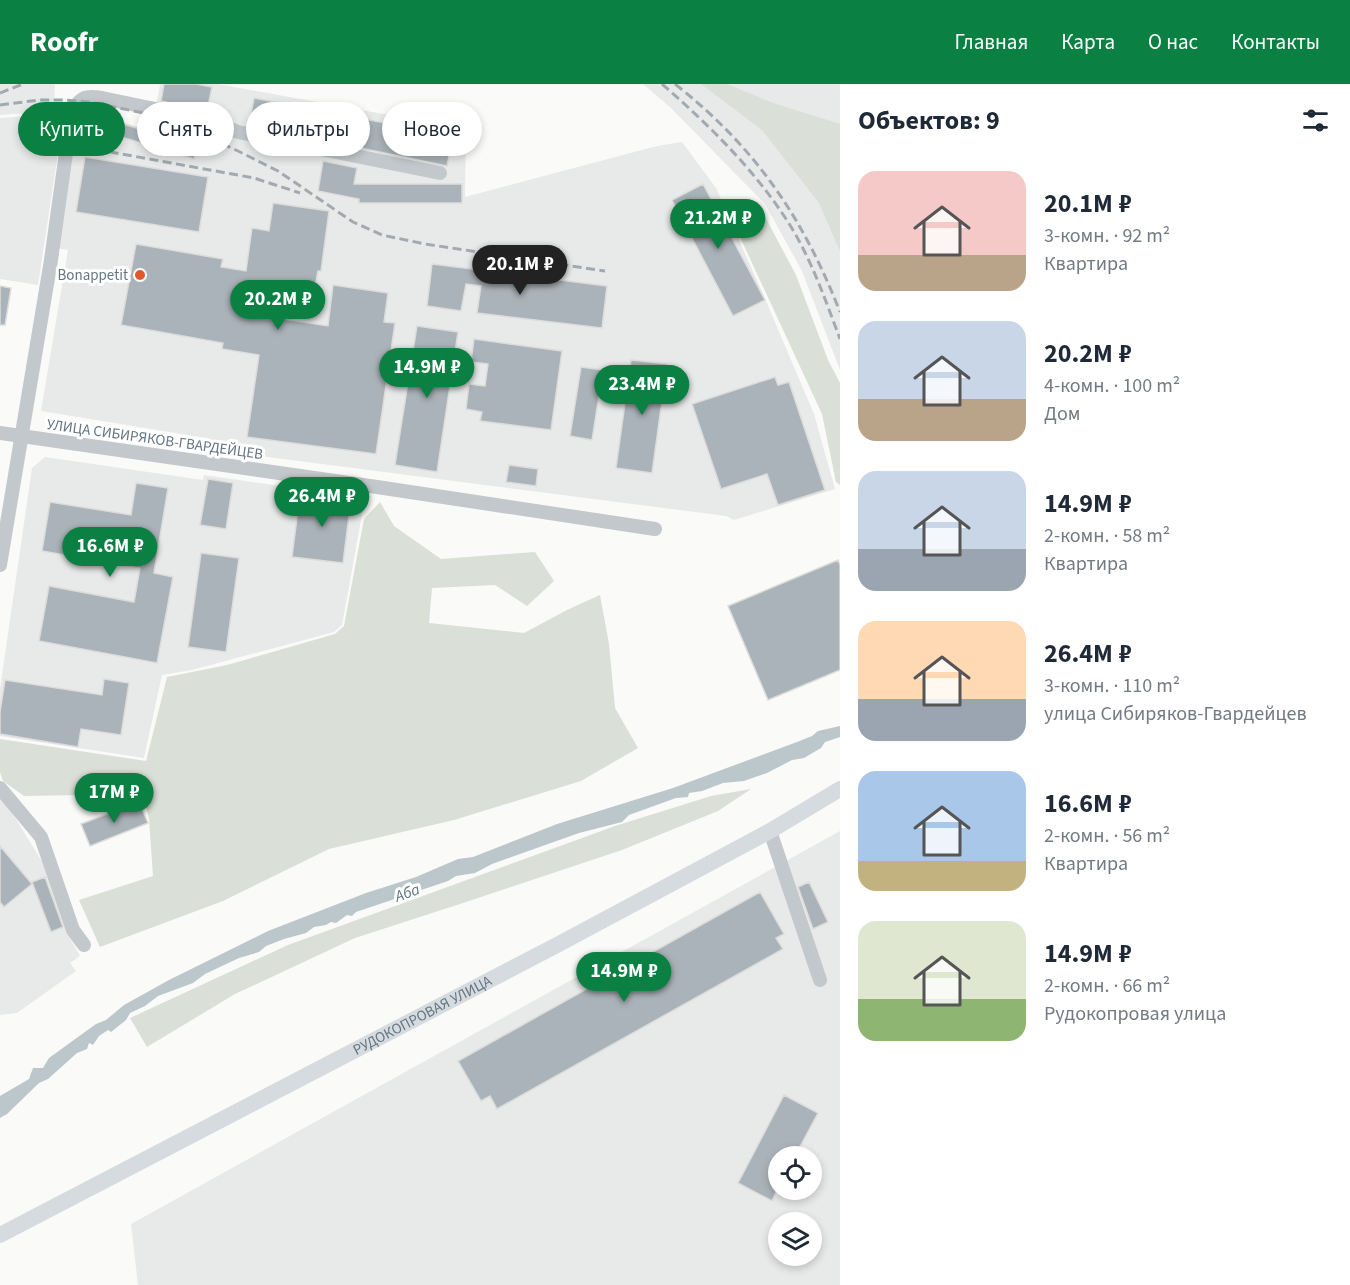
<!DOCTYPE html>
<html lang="ru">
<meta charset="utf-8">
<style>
body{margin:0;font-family:"Source Sans 3",sans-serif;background:#f2f2f3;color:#1f2937;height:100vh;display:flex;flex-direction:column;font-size:22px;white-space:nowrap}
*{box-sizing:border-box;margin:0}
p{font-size:20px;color:#747a83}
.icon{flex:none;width:33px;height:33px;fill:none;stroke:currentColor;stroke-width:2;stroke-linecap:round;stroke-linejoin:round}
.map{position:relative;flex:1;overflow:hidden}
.side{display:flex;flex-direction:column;background:#fff;width:510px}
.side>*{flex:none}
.guide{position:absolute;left:18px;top:18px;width:570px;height:54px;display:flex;gap:12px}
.buttons{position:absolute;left:768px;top:1062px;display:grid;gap:12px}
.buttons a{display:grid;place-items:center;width:54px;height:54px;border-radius:50%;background:#fff;box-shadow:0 3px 9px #0003;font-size:30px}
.price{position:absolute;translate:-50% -51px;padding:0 14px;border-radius:21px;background:#0b8043;color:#fff;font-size:20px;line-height:39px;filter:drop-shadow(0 2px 3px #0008)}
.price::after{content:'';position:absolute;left:50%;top:36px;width:18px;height:14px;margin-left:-9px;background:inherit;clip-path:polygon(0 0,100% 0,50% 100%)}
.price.selected{background:#222;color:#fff}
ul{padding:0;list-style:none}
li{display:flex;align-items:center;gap:18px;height:150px;padding:0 18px}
li span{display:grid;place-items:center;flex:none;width:168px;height:120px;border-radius:18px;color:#555}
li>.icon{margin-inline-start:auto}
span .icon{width:72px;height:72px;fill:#fffc;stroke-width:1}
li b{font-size:26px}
h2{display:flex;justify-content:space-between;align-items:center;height:72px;padding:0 18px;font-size:26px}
.pill{padding:0 21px;border-radius:27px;background:#fff;box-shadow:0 3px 9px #0003;font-size:21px;line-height:54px}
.pill.selected{background:#0b8043;color:#fff}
header{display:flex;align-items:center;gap:36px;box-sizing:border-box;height:84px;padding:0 30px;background:#0b8043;color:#fff}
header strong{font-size:28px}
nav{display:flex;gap:33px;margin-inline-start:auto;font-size:21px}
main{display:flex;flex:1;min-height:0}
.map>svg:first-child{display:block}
</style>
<header>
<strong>Roofr</strong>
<nav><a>Главная</a><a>Карта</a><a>О нас</a><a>Контакты</a></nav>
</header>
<main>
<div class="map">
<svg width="840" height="1201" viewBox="0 0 840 1201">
<rect width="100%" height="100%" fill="#fafaf8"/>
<path fill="#e8e9e9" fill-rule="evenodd" d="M0 0H55L54 27 0 31Z
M160 0H218L466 45 465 113 657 62 682 58 716 104 766 217 814 330 835 405 734 436 726 432 205 365 206 354 41 327 68 166 57 164 80 26 152 47Z
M643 0H840V286L802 187 765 120 671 24Z
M54 30 61 50 38 201 0 195V34Z
M45 373 203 396 204 391 365 414 342 541 334 548 192 586 162 591 144 674 0 652V605L32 384Z
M0 709 49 789 71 856 80 872 70 879 76 887 17 929 0 931Z
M840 747V1201H138L131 1140ZM778 1072H812V1106H778ZM778 1138H812V1172H778Z"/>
<path fill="#dadfd7" d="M701 0H727L773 19 840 40V167L819 119 762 46Z
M745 124 761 125 796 191 828 276 840 299V401L836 398 822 330 733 138Z
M380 418 394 442 441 475 535 468 554 497 527 522 495 501 432 504 429 539 524 549 567 526 600 511 609 560 615 624 638 664 581 697 454 736 329 765 223 817 100 863 79 816 153 792 149 735 143 707 82 711 24 712 3 697 0 688V655L146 677 167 593 227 581 335 550 344 542 364 435Z
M751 705 718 727 622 766 463 819 355 854 235 910 147 963 130 934 288 861 615 742 711 712Z"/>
<path fill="#bbc7cb" d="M840 642V653L825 658 821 664 804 674 792 676 767 689 744 697 723 699 702 707 689 709 688 713 676 714 629 731 622 738 579 749 492 780 475 789 456 792 448 797 356 828 352 832 347 831 336 839 331 838 326 841 314 843 306 849 284 855 266 862 259 868 239 874 205 890 193 899 158 912 145 922 130 929 126 936 111 948 108 946 99 952 93 961 89 959 87 965 77 969 48 995 39 999 7 1030 0 1034V1012L29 995 33 984H43L49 974 96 940 106 936 124 921 169 896 268 847 366 809 416 793 458 775 473 773 557 740 673 704 797 658 812 652 818 647Z"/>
<path fill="#aab3b9" stroke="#dcdcda" stroke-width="1.5" d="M164 0H196L212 3 207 27 161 17Z
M254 14 453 52 447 82 249 41Z
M99 33 198 62 194 75 95 45Z
M85 73 208 93 199 148 76 128Z
M323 77 357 84 354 100H462V119H359V115L318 107Z
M703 100 765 216 733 232 672 116Z
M273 119 329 127 321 187H318L312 219 254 210 251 230 328 242 333 201 388 209 384 238 395 239 376 370 247 353 259 271 222 265 223 259 121 241 136 160 223 175 221 183 246 187 252 144 269 147Z
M432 180 607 202 602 244 477 229 481 202 466 200 461 227 427 222Z
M0 202 11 204 5 241H0Z
M417 242 458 248 437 388 395 381Z
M474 255 562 267 551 346 480 337 482 328 466 325 469 300 485 302 488 280 471 278Z
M631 276 667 280 652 389 616 384Z
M581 283 603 286 592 356 570 352Z
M775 293 778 301 789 298 825 406 778 421 767 390 721 405 692 320Z
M509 381 538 385 536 402 506 398Z
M208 395 233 399 226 445 200 441Z
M136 399 168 404 154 489 173 493 157 579 39 557 49 502 134 518 140 484 42 467 50 418 131 431Z
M300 410 351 416 343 479 292 473Z
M201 469 239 474 226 568 188 563Z
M838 476 840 481V586L768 616 728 522Z
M104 595 129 599 121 651 81 645 78 663 0 650V628L5 596 102 611Z
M139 718 148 739 90 762 81 740Z
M0 762 32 800 4 823 0 818Z
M45 793 63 843 51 848 32 798Z
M809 798 828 838 813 845 798 803Z
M760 808 784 850 776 854 783 865 497 1025 490 1012 481 1017 458 977Z
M784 1011 818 1029 795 1072H778V1104L772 1117 738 1099Z"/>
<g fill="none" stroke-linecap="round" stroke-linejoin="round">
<path stroke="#c3c8cc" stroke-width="14" d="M0 349 377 403 655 445
M0 481 51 176 72 26C82 13 85 11 102 14L208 36 238 48 440 89
M0 704 41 753 73 846 84 861
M770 747 820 896"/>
<path stroke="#d6dbdf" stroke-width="16" id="s1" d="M0 1151 557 861 770 747 840 705"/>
<path stroke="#a2aab0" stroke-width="3" stroke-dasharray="9 4.5" stroke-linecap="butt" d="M662 0C709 41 754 85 788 138 811 174 825 215 840 255
M675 0C755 63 803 133 840 228
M0 9 23 0
M0 21 39 16H64L89 18 144 29 191 45 238 67 278 87 353 138 382 151 425 160 605 187
M83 63 254 94 300 109"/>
</g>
<circle fill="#e4572e" stroke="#fff" stroke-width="2" cx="140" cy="191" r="6"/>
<g text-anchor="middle" stroke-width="6" stroke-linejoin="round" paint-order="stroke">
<g font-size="15" fill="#657683" stroke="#fff" text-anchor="end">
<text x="128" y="196">Bonappetit</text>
</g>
<g font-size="15" fill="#657683" stroke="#fff">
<text transform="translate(155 355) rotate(8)" y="5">УЛИЦА СИБИРЯКОВ-ГВАРДЕЙЦЕВ</text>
<text dy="5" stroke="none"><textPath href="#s1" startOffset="476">РУДОКОПРОВАЯ УЛИЦА</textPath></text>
</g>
<g font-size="16" font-style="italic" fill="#60757c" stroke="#fff">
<text transform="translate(407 808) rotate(-20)" y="6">Аба</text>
</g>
</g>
</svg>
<div class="buttons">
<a><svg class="icon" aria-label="locate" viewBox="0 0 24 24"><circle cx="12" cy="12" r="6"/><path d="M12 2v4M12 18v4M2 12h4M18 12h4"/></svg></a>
<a><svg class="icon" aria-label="layers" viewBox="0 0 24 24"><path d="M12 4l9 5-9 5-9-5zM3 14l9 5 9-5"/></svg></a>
</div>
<b class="price" style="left:718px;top:166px">21.2M ₽</b>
<b class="price selected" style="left:520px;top:212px">20.1M ₽</b>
<b class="price" style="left:278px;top:247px">20.2M ₽</b>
<b class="price" style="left:427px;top:315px">14.9M ₽</b>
<b class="price" style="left:642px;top:332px">23.4M ₽</b>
<b class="price" style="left:322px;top:444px">26.4M ₽</b>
<b class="price" style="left:110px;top:494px">16.6M ₽</b>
<b class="price" style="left:114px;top:740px">17M ₽</b>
<b class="price" style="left:624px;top:919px">14.9M ₽</b>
<div class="guide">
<a class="pill selected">Купить</a>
<a class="pill">Снять</a>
<a class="pill">Фильтры</a>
<a class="pill">Новое</a>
</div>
</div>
<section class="side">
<h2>Объектов: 9<svg class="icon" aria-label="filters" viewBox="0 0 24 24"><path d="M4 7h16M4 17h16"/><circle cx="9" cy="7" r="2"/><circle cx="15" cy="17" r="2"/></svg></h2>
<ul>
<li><span style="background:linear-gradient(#f6c9c9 70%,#b9a48a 0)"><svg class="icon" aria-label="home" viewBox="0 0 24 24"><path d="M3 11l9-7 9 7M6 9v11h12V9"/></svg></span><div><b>20.1M ₽</b><p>3-комн. · 92 m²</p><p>Квартира</p></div></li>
<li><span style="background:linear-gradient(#c9d6e8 65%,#b9a48a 0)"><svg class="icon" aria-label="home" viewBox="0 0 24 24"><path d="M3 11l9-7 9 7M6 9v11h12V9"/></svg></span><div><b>20.2M ₽</b><p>4-комн. · 100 m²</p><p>Дом</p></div></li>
<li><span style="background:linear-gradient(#c9d6e8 65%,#9aa5b1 0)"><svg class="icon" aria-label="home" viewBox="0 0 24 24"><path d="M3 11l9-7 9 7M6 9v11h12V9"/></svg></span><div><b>14.9M ₽</b><p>2-комн. · 58 m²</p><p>Квартира</p></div></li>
<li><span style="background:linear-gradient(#ffd9b3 65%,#9aa5b1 0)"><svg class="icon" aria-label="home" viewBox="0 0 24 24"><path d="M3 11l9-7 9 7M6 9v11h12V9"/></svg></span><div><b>26.4M ₽</b><p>3-комн. · 110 m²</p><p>улица Сибиряков-Гвардейцев</p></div></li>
<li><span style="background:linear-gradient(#a9c7e8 75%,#c2b280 0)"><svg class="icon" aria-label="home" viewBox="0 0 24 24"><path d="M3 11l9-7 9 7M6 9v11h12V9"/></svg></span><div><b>16.6M ₽</b><p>2-комн. · 56 m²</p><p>Квартира</p></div></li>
<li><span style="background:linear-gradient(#dfe7d0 65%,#8fb573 0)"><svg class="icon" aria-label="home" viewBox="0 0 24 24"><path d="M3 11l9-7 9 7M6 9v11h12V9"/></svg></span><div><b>14.9M ₽</b><p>2-комн. · 66 m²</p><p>Рудокопровая улица</p></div></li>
</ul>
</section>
</main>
